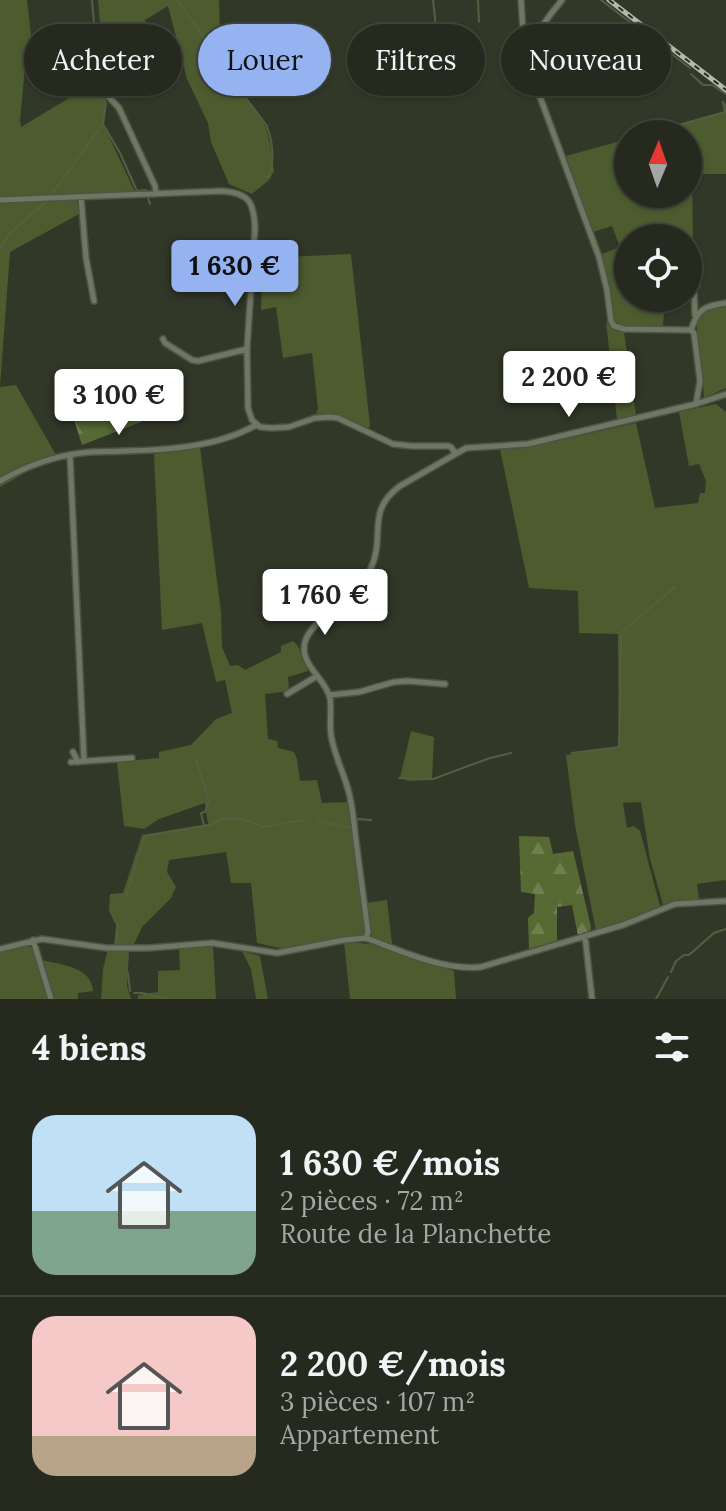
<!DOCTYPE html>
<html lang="fr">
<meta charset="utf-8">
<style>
body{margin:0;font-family:Lora,serif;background:#32362b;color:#f1f3f6;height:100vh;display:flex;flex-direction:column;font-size:30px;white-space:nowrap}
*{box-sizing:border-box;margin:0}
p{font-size:26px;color:#a4a7a4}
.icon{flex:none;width:44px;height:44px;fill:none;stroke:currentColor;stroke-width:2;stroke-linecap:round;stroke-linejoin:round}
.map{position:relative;height:999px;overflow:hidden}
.sheet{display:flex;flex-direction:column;background:#262a1e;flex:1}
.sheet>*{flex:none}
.banner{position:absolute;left:24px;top:24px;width:678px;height:72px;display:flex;gap:16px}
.needle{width:52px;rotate:2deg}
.controls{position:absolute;left:614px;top:120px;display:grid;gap:16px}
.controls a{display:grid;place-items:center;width:88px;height:88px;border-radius:50%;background:#262a1e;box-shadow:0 2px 6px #0004,0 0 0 2px #42463c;font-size:40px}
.price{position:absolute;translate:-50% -68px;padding:0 18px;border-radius:8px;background:#fff;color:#222;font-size:26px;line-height:52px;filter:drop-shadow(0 2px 4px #0008)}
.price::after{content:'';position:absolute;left:50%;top:48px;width:24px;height:18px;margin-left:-12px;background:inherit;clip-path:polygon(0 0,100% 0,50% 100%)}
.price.selected{background:#95b2f1;color:#111}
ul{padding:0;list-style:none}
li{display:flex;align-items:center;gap:24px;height:200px;padding:0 32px}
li+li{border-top:2px solid #42463c}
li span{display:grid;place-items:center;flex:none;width:224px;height:160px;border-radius:24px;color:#555}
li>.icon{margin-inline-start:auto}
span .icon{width:96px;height:96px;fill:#fffc;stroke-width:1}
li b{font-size:34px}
h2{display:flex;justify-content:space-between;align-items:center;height:96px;padding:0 32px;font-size:34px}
.chip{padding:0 28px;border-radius:36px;background:#262a1e;box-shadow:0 2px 6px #0004,0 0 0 2px #42463c;font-size:28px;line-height:72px}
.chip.selected{background:#95b2f1;color:#111}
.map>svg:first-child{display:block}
</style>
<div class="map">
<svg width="726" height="999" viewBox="0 0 726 999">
<defs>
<pattern id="forest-firs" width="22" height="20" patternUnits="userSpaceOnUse" patternTransform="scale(2)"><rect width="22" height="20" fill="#576a33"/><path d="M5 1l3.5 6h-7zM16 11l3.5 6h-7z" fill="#6f7f50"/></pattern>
</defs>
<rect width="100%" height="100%" fill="#323828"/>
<path fill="#4c5c2f" d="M0 0H27L32 44 26 57 20 120 21 127 94 83 106 103 103 124 135 192 0 197Z
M98 0H219L221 61 266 127 270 144 274 171 269 180 252 194 229 184 211 142 208 123 187 79 168 6 145 20 152 38 103 58Z
M723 102 726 104V174H694L692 179 693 244 688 245V238H628V298H665L663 326 622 327 614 320 602 254 620 247 612 226 593 232 566 156 628 139V194H688V134H646L725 112Z
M75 200 79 203V214L10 252 0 387 16 385 56 455 25 464 23 474 0 487V203Z
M351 254 370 425 367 431 342 417 316 414 318 409 312 353 283 358 276 307 261 310 263 258Z
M717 306H726V388L704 398C703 372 697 346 697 320L709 309Z
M606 322 616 331 624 332 636 415 617 419Z
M716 404 726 412V882L725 880 697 884 699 899 663 904 650 859 641 802 623 803 627 828 634 826 640 831 660 906 628 921 596 931 575 825 566 755 619 747 618 634 579 633 578 591 529 588 500 449 526 448 636 423 655 508 698 503 700 493H705L706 481 699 464 689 466 679 412Z
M200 447 221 612 222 647 230 666 238 665 245 670 281 652V646L293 641 298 646 308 671 288 677 289 691 265 694 268 739 277 741 278 748 294 752 297 759 300 781 317 780 322 803 349 802 366 932 362 935 284 949 257 943 251 883H231L226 852 169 860 167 872 176 887 171 898 142 927 134 944 114 945 116 925 109 911 110 894 123 893 142 835 208 824 205 803 159 819 144 829 124 826 117 762 159 758V752L191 745 216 719 232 713 225 680 216 682 202 623 162 630 154 454Z
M411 731 434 737 432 780 409 781 400 778Z
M387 900 392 944 390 945 372 938 366 903Z
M344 942 370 944 454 971 456 999H350Z
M25 945 33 948 48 999H0V952Z
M213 946 216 999H138V995L158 992V971L180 970 179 948Z
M108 949 127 950 129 953 127 986 131 999H101L103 969Z
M242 951 260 956 268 999H256L251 969Z
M42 960C62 965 92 967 93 991L78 993V999H54Z"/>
<path fill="url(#forest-firs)" d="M140 395 151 418 82 445 73 416Z
M519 836 549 837 553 854 573 851 591 927 590 932 578 936 572 905 557 907V941L529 949 528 918 534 913 535 894 521 892Z"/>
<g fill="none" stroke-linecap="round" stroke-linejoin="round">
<path stroke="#545f42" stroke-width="2" d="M177 0 199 30 218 61 267 126C273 143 275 159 269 176L266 177
M433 0 437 36
M478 0 479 22
M601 0 690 68
M691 74 703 85H712L726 94
M103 124 120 153 137 191 146 190
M678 134 675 126 725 112 723 102
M688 163 693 176
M51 195 103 124 106 103 102 96 99 83 92 0
M148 198 150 204
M0 249 10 233 47 201
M0 484H1
M622 632 675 587
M572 753 619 747 621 636
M196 760 209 801 205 812 201 813 204 826
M399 778 433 779 490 758 511 753
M318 821 351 828
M356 824 358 819 371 820
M126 896 145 836 210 825 223 819H243L263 827 304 820
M117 945 118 924
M671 972 676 961 684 955H689L714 933 726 929
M128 973 130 991
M134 993H142L166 999
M656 999 668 977"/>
<defs>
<path id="minor" d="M521 0 523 31 534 39
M562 0C546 20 528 40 529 67L599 257 607 290 611 321 614 326 624 329 691 330
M106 94 119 108 155 186 156 194
M81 197 86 258 94 301
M0 200 222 191C249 193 254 202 255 228L247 349 248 408 252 420 260 427 272 428 289 427 315 418 330 417 338 418 393 444 412 446H448L451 447 455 453
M695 315 694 289 697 285V262
M163 339 165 343 192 360 198 361 247 349
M696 404 700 381 694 333 691 330C698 309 704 306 726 303
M70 455 84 761
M0 481C24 467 54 456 81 453 95 451 110 452 124 451 167 450 218 447 256 425
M287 694 317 676
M329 695 359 692 394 682 407 681 445 684
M73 752 78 762
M71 762 132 758
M585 936 592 999
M366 938C401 951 444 971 481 967L623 925 675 904 726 901
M33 940 51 999
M0 949 42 939 107 948H149L212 943 277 953 344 940 366 938 368 932C364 902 360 871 356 841 354 825 353 809 349 793 344 773 334 755 331 735 329 723 332 710 330 698 326 678 296 663 306 639 317 614 358 598 371 568 386 535 365 512 400 486L466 448 528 444 696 404 726 394"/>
</defs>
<use href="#minor" stroke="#4e5445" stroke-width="8"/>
<use href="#minor" stroke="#6f7663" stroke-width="5"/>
<defs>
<path id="rail" d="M609 0 726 90"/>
</defs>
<use href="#rail" stroke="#b4b9ad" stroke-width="5"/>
<use href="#rail" stroke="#282e1e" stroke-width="2" stroke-dasharray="6" stroke-linecap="butt"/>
</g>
</svg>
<div class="controls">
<a><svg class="needle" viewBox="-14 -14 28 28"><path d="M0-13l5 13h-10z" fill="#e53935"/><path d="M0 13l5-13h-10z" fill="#a4a7a4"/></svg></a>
<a><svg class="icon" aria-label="locate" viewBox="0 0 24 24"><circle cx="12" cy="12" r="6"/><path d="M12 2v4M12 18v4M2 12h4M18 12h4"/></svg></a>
</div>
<b class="price selected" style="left:235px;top:308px">1 630 €</b>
<b class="price" style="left:569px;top:419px">2 200 €</b>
<b class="price" style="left:119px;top:437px">3 100 €</b>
<b class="price" style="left:325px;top:637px">1 760 €</b>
<div class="banner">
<a class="chip">Acheter</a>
<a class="chip selected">Louer</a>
<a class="chip">Filtres</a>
<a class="chip">Nouveau</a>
</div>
</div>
<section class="sheet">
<h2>4 biens<svg class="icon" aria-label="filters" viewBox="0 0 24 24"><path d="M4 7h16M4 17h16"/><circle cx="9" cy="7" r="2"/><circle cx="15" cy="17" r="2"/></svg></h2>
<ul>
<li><span style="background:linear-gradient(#bfe0f5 60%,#7fa58c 0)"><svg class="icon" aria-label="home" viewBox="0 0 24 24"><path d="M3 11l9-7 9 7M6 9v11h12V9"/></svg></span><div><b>1 630 €/mois</b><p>2 pièces · 72 m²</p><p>Route de la Planchette</p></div></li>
<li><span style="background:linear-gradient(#f6c9c9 75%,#b9a48a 0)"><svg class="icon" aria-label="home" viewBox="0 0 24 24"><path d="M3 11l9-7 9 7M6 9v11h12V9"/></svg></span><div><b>2 200 €/mois</b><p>3 pièces · 107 m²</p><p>Appartement</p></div></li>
</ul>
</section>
